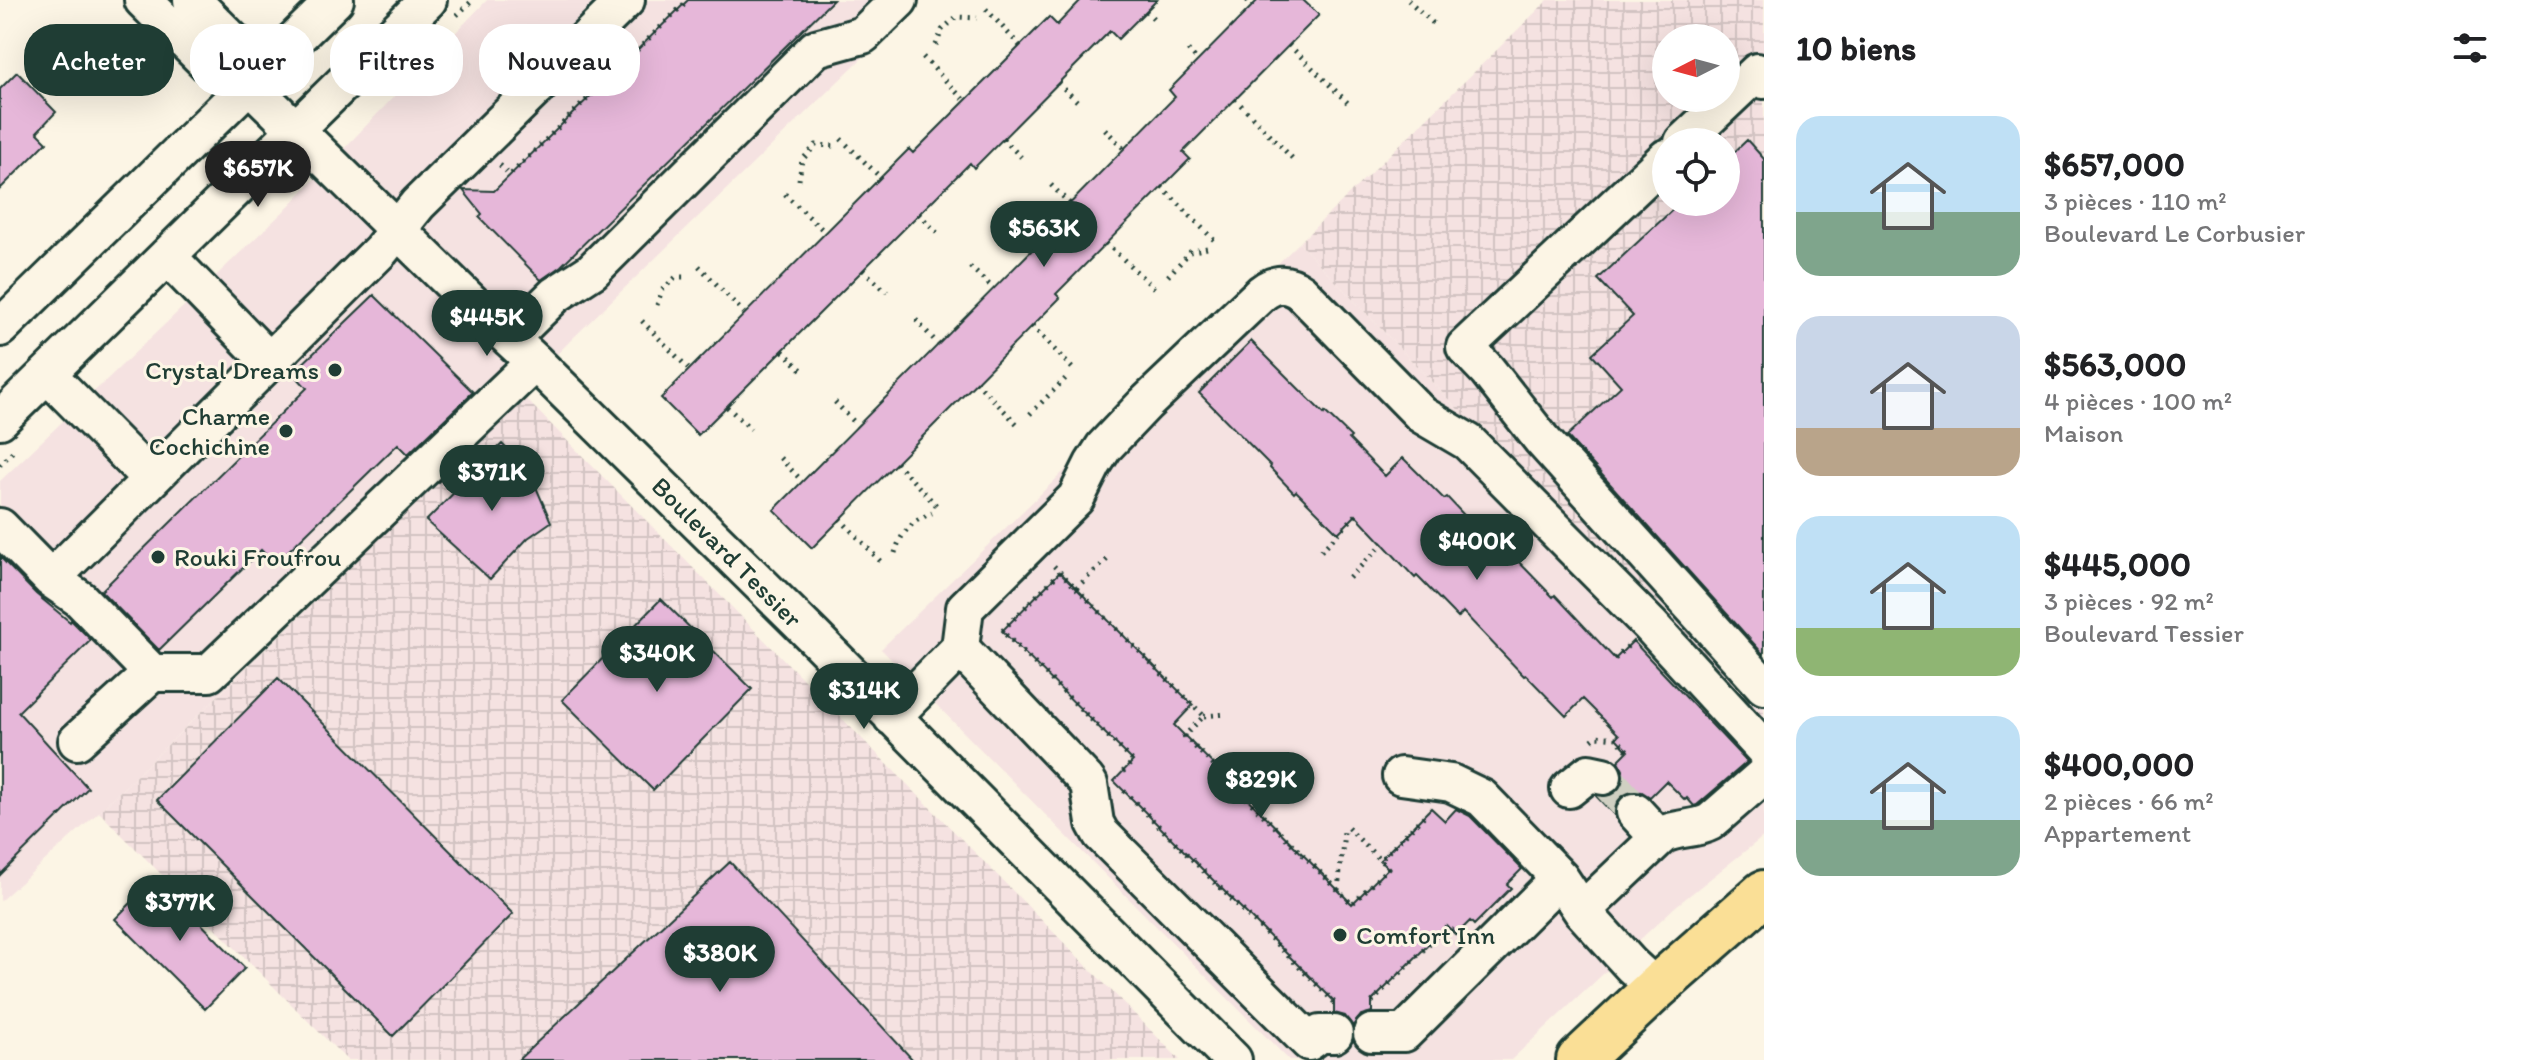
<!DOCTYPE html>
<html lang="fr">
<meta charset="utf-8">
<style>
body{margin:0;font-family:Itim,sans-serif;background:#f2f2f2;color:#202124;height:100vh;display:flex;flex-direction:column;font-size:30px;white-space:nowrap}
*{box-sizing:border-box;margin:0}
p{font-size:26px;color:#757577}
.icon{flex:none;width:44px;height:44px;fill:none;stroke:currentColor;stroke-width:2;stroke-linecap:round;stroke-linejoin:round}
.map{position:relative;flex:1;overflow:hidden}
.sheet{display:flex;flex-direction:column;background:#fff;width:760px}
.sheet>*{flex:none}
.hud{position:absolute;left:24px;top:24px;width:760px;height:72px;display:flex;gap:16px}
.needle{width:52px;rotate:264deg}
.fabs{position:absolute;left:1652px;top:24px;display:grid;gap:16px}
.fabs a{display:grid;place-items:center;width:88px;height:88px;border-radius:50%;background:#fff;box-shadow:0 8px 32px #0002;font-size:40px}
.price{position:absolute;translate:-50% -68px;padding:0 18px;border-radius:28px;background:#1f3d34;color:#fff;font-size:26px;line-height:52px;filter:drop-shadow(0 2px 4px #0008)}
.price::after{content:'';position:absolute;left:50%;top:48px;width:24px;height:18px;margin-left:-12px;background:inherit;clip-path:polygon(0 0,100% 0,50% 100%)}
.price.active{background:#222;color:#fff}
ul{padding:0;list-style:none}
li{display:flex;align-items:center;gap:24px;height:200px;padding:0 32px}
li span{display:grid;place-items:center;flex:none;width:224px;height:160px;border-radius:24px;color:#555}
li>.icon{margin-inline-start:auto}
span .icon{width:96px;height:96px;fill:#fffc;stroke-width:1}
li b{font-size:34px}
h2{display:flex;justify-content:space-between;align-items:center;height:96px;padding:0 32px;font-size:34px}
.chip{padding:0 28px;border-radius:32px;background:#fff;box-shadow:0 8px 32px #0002;font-size:28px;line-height:72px}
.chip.active{background:#1f3d34;color:#fff}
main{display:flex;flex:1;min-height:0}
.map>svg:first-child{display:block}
</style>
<main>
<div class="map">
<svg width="1764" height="1060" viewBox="0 0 1764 1060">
<defs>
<pattern id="industrial-grid" width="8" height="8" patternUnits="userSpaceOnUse" patternTransform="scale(2)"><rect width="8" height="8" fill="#f5e2e1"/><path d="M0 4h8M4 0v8" fill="none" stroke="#d2c3c2"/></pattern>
</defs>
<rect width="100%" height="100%" fill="#fcf5e5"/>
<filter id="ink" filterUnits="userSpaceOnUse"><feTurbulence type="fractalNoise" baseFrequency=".0125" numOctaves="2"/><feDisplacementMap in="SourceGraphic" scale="16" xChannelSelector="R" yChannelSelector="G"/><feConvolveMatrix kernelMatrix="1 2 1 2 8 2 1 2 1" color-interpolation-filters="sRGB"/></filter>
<g filter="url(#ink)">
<path fill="#f5e2e1" d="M487 0H922L571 340 276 639 99 812 0 901V481L283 212Z
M1299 243 1764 729V836L1676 906 1511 1060H1289L881 649Z"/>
<path fill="url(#industrial-grid)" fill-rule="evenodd" d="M1548 0H1764V729L1299 243ZM1666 38H1726V98H1666ZM1666 142H1726V202H1666Z
M524 397 1180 1060H347L99 812Z"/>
<path fill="#e6b7d9" stroke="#1f3d34" stroke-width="2" d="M688 0H833L561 266 541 280 479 217 482 214 463 190 494 191Z
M1081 0H1157L1118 39 1110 31 974 168 970 163 698 435 661 398 909 149 913 153 1049 17 1057 25Z
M1258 0H1303L1319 15 1183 152 1190 159 1056 294 1060 298 812 548 774 510 1044 238 1040 234 1175 97 1169 90Z
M17 72 56 112 37 132 47 142 0 189V89Z
M1747 140 1764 159V655L1567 436 1621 386 1592 354 1633 316 1598 279 1681 202H1726V160Z
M374 295 473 392 408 454 398 444 275 564 261 550 159 650 101 591 307 388 293 373Z
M1251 341 1324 414 1325 412 1351 437 1349 439 1385 476 1403 458 1444 499 1447 497 1507 561 1513 556 1553 597 1555 595 1615 659 1633 641 1747 762 1697 805 1694 806 1687 798 1685 800 1666 781 1650 797 1642 792 1631 791 1621 796 1615 805 1614 815 1596 796H1610L1619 789 1623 781V770L1618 761 1628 751 1616 738 1619 735 1583 699 1566 716 1526 675 1524 676 1463 612 1458 618 1417 576 1415 578 1356 515 1338 533 1296 491 1294 493 1270 468 1271 466 1199 393Z
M502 444 530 473 551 522 528 538 490 579 426 521Z
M0 557 36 594 70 622 71 620 91 640 18 712 88 788 0 875Z
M1060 572 1193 705 1174 725 1352 904 1388 868 1380 860 1431 808 1445 821 1456 809 1470 816 1522 869 1507 884 1511 888 1474 925 1470 921 1456 935 1447 926 1372 1001V1012L1361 1015 1353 1026 1345 1016 1334 1013V1001L1114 781 1133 761 1002 631Z
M661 599 752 689 653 790 562 700Z
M278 678 513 914 393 1036 157 800Z
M730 862 913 1060H518Z
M156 878 245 968 205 1009 115 919Z"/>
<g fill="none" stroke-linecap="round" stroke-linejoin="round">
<path stroke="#d0d0c2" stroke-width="36" stroke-dasharray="36 18" stroke-linecap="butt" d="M1603 776 1635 812"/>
<defs>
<path id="minor" d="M143 0 211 67 249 84 479 310 535 362 813 636 1233 1060
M192 0 235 43 249 84
M1683 142 1757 72 1764 80
M1666 158 1465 347 1487 370 1542 440 1764 686
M167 256 269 361
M0 328 335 0
M510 339 555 295 592 271 816 48 863 35 899 0
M47 374 151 479
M0 420 428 0
M0 527 51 579 381 250 418 204 626 0
M51 579 80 599 152 673
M960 648 1086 780 1089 784 1095 823 1101 834 1309 1042 1320 1034H1334
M892 717 960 648 965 608 1076 498 1093 464 1104 447 1145 404 1262 293C1275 283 1287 282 1301 292L1422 415 1468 442 1650 625 1764 749
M77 741 152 673H209L535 362
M1401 776 1451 783 1482 798 1560 878 1582 911 1631 965 1656 988
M1569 789 1589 773 1603 776
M1635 812 1659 838
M1582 911 1662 835C1677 827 1695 830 1710 822L1764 775
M1372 1033H1404L1560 878"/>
<path id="major" d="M1579 1060 1656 988 1764 893"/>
</defs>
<use href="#minor" stroke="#1f3d34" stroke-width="42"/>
<use href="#major" stroke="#1f3d34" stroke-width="50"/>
<path stroke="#1f3d34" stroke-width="5" stroke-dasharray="2 6" stroke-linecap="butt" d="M1247 0 1252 6
M1408 0 1435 25
M986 9 1020 46
M1146 11 1156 21
M457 15 473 0
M936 45 942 30 956 17 977 18
M1289 45 1351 106
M1188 50 1198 61
M923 57 965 101
M1058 83 1077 101
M1235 99 1295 161
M1105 129 1124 149
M841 139 880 177
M1003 139 1021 157
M500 165 510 175 688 0
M799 180 802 160 816 145 834 146
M1051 185 1070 204
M1162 187 1214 240
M785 194 825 232
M919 214 941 237
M1106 243 1155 289
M699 266 744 313
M970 267 994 289
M863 270 887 292
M1168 276 1190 252 1207 248
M657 305 662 290 676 277H688
M916 320 938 344
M642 321 689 369
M1032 326 1074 370
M783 351 805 373
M976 382 1019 426
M835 402 858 426
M727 407 751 429
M1030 414 1066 378
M780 458 802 481
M896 463 938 507
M0 465 13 451
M840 519 883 564
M1321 551 1356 515
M895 553C901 532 912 521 932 513
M1054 566 1204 716 1184 736 1352 904 1388 868 1380 860 1428 812
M1060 572 1002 631 1133 761 1120 775
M1349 578 1384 543
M1076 588 1111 556
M1615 659 1629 645
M1204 716 1227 714
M1592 740 1597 736 1616 738 1628 751
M1124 791 1334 1002
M1348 828 1380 860
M1338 890 1344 832
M1372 1002 1447 926 1457 934"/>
<use href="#minor" stroke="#fcf5e5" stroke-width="36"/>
<use href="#major" stroke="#fadf96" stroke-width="44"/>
</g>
</g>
<g fill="#1f3d34" stroke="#fcf5e5" stroke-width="3">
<circle cx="335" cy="370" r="8"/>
<circle cx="286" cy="431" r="8"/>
<circle cx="158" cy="557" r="8"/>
<circle cx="1340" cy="935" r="8"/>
</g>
<g text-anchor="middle" stroke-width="6" stroke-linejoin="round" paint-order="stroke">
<g font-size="26" fill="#1f3d34" stroke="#fcf5e5" text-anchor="end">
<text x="319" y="379">Crystal Dreams</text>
<text x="270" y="425">Charme<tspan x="270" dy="30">Cochichine</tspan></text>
<text x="174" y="566" text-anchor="start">Rouki Froufrou</text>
<text x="1356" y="944" text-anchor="start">Comfort Inn</text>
</g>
<g font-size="26" fill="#1f3d34" stroke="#fcf5e5">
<text transform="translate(727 552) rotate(45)" y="9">Boulevard Tessier</text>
</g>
</g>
</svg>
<div class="fabs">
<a><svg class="needle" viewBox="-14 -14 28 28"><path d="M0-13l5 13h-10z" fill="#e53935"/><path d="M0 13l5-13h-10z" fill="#757577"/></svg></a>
<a><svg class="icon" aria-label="locate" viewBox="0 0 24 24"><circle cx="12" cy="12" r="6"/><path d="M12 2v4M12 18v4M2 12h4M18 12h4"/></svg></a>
</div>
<b class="price active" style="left:258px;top:209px">$657K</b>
<b class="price" style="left:1044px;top:269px">$563K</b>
<b class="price" style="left:487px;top:358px">$445K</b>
<b class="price" style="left:492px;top:513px">$371K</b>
<b class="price" style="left:1477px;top:582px">$400K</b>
<b class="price" style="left:657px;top:694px">$340K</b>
<b class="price" style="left:864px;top:731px">$314K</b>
<b class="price" style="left:1261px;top:820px">$829K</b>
<b class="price" style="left:180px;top:943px">$377K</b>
<b class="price" style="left:720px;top:994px">$380K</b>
<div class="hud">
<a class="chip active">Acheter</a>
<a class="chip">Louer</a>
<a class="chip">Filtres</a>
<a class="chip">Nouveau</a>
</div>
</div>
<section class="sheet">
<h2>10 biens<svg class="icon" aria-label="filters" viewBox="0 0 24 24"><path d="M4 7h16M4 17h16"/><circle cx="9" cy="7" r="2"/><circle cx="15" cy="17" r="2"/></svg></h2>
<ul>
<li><span style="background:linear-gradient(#bfe0f5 60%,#7fa58c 0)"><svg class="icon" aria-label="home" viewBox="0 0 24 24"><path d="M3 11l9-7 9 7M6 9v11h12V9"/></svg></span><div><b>$657,000</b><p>3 pièces · 110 m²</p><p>Boulevard Le Corbusier</p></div></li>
<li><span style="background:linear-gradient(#c9d6e8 70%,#b9a48a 0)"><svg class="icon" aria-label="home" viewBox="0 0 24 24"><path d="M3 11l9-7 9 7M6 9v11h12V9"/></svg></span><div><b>$563,000</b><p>4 pièces · 100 m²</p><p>Maison</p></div></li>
<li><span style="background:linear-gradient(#bfe0f5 70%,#8fb573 0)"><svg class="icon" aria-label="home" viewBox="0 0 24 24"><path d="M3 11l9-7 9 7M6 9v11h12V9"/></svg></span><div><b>$445,000</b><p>3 pièces · 92 m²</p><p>Boulevard Tessier</p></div></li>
<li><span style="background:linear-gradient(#bfe0f5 65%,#7fa58c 0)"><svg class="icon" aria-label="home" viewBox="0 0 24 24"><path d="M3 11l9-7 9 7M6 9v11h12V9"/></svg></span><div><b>$400,000</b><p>2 pièces · 66 m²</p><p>Appartement</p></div></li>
</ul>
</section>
</main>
